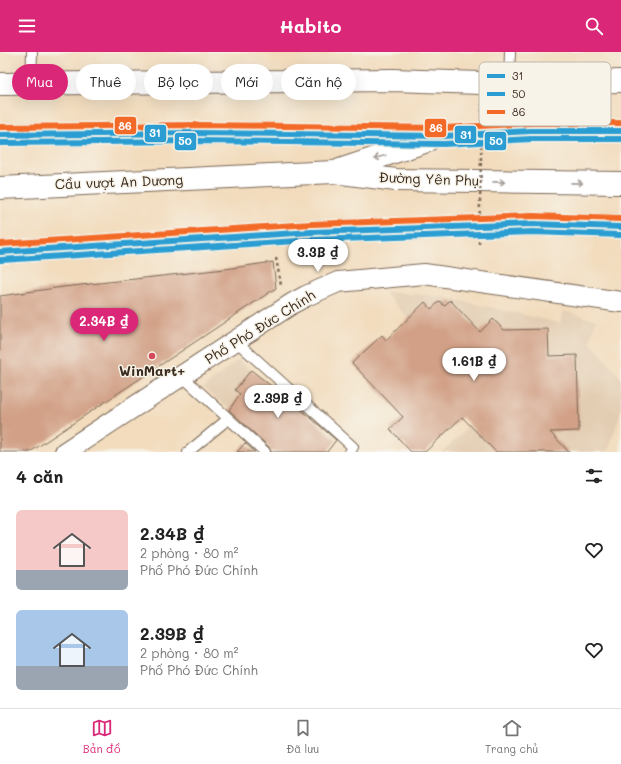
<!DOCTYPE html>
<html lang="vi">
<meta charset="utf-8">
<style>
body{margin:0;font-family:Mali,sans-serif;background:#f2f2f2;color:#222;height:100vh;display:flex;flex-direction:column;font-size:15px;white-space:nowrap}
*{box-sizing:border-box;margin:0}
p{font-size:13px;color:#767676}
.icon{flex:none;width:22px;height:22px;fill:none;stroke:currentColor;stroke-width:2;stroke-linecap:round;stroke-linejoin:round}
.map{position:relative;height:400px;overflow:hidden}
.side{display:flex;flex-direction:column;background:#fff;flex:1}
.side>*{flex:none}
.top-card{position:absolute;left:12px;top:12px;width:400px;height:36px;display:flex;gap:8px}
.price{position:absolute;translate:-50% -34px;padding:0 9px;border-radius:14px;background:#fff;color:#222;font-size:13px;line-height:26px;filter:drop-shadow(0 1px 2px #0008)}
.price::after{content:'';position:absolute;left:50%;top:24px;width:12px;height:9px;margin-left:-6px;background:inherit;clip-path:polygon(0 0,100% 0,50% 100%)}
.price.selected{background:#db2777;color:#fff}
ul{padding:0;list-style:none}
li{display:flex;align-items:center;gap:12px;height:100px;padding:0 16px}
li span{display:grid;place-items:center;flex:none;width:112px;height:80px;border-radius:6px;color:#555}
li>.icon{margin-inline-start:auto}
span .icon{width:48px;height:48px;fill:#fffc;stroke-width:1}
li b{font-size:17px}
h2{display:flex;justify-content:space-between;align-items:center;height:48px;padding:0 16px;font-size:17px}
.tag{padding:0 14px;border-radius:18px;background:#fff;box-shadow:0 4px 16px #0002;font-size:14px;line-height:36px}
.tag.selected{background:#db2777;color:#fff}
header{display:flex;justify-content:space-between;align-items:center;height:52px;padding:0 16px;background:#db2777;color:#fff;font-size:18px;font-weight:800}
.tabs{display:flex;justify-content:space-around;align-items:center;height:56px;border-top:1px solid #e0e0e0;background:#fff;font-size:11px;color:#767676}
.tabs a{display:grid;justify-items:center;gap:2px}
.tabs .selected{color:#db2777}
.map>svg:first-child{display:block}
</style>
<header><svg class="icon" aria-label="menu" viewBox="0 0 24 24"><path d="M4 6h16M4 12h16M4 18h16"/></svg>Habito<svg class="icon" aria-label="search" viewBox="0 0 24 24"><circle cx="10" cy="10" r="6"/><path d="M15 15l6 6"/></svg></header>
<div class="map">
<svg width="621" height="400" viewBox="0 0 621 400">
<rect width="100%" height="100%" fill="#f7f3e8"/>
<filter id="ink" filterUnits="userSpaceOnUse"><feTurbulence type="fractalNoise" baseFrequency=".025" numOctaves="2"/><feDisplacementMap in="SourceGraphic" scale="8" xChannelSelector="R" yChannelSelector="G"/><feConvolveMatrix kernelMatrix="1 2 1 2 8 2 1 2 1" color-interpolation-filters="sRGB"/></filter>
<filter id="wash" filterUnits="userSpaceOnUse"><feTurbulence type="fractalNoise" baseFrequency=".012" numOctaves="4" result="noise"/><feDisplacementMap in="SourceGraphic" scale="16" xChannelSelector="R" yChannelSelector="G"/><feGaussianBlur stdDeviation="0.9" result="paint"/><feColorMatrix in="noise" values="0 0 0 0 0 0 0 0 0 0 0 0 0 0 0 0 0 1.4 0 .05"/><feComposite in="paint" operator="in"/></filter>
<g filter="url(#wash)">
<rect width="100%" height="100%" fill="#f2dcbd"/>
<path fill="#e3cdb2" d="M384 240 439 244 560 271 564 259 596 268 590 290 621 326V359L608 400H442L492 354Z
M238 308 338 386 327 400H273L225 363 229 357 203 336Z"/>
<g id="blocks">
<path fill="#d1a086" d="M273 210 276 236 30 400H0V244L63 235 225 217Z
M450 248 480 280 493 267 504 278 548 277 549 304 577 303 579 379 550 380 569 400H496L462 365 425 400H411L390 377 403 365 352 311 382 283 386 288 425 250 431 257 440 249 444 254Z
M251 318 304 360 336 388 327 400H271L269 395 229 358 240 342 235 338Z
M245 391 255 400H237Z"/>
</g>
</g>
<g filter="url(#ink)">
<use href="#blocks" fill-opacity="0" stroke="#7b6856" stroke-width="1"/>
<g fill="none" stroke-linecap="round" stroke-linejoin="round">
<defs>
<path id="service" d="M31 31 32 0
M509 32 510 0
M236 289 353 395 350 400
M182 324 265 400
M188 400 228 367"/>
<path id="minor" d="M65 400 293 251 306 244 338 230 424 222 621 250"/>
<path id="tertiary" d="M0 32 393 28 509 32 621 29"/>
<path id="primary" d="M0 83 199 81 444 84 531 79H621
M340 118 427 89
M0 136 334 120 396 128 621 131
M0 200 312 180 533 172 621 175"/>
</defs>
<use href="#service" stroke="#7b6856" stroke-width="12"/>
<use href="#minor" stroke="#7b6856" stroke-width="22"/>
<use href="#tertiary" stroke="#7b6856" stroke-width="24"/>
<use href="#primary" stroke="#7b6856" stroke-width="24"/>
<path stroke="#7b6856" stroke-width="2.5" stroke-dasharray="3 3" stroke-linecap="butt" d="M276 206 281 233"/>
<use href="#service" stroke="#fff" stroke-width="10"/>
<use href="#minor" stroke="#fff" stroke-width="20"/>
<use href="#tertiary" stroke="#fff" stroke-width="22"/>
<use href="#primary" stroke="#fff" stroke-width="22"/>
<path stroke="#7b6856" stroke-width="2.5" stroke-dasharray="3 3" stroke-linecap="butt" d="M479 192 483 18"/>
<defs>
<path id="bus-1" d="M0 83 199 81 444 84 531 79H621
M0 200 312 180 533 172 621 175"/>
<path id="bus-2" d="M0 91 199 89 444 92 531 87H621
M1 208 312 188 533 180 621 183"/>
<path id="bus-3" d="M0 75 199 73 444 76 531 71H621
M0 192 312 172 533 164 621 167"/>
</defs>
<use href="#bus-1" stroke="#f7f3e8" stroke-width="9"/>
<use href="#bus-2" stroke="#f7f3e8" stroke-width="9"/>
<use href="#bus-3" stroke="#f7f3e8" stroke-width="9"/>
<use href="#bus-1" stroke="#2b9dd2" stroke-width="6"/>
<use href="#bus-2" stroke="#2b9dd2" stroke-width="6"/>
<use href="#bus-3" stroke="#f36928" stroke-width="6"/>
</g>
<defs><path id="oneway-shaft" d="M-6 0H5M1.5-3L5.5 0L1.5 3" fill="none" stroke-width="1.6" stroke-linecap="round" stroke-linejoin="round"/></defs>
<g stroke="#a79f9a">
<use href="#oneway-shaft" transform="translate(380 105) rotate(162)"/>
<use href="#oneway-shaft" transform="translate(499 130) rotate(1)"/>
<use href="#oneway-shaft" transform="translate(577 131) rotate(1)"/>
</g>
</g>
<circle fill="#d1495b" stroke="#f7f3e8" stroke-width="1.5" cx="152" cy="304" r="4"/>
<g text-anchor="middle" stroke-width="3" stroke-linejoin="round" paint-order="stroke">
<g font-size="14" fill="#3b2a1e" stroke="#f7f3e8">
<text transform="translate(429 127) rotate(2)" y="5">Đường Yên Phụ</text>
<text transform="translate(119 130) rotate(-2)" y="5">Cầu vượt An Dương</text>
<text transform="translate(260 275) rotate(-32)" y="5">Phố Phó Đức Chính</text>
</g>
<g font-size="14" font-weight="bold" fill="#3b2a1e" stroke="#f7f3e8">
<text x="152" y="324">WinMart+</text>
</g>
</g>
<rect x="479" y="10" width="132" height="64" rx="6" fill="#f7f3e8" stroke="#bfb7ab" stroke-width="1"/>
<rect x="487" y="22" width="18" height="4" fill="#2b9dd2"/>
<rect x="487" y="40" width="18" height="4" fill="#2b9dd2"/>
<rect x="487" y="58" width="18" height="4" fill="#f36928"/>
<g font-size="11" fill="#3b2a1e">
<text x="512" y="28">31</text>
<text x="512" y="46">50</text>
<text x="512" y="64">86</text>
</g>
<g stroke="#f7f3e8" stroke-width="1.5">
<rect x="114" y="64" width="23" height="19" rx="4" fill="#f36928"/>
<rect x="424" y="66" width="23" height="20" rx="4" fill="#f36928"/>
<rect x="144" y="72" width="23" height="19" rx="4" fill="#2b9dd2"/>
<rect x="454" y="73" width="23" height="19" rx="4" fill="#2b9dd2"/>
<rect x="484" y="79" width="23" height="20" rx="4" fill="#2b9dd2"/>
<rect x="174" y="80" width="23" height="19" rx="4" fill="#2b9dd2"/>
</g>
<g font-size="11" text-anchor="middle" font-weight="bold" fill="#fff">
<text x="125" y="78">86</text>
<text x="436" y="80">86</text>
<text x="155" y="85">31</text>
<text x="466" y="87">31</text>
<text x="496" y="93">50</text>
<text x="185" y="93">50</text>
</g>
</svg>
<b class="price" style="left:318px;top:221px">3.3B ₫</b>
<b class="price selected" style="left:104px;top:290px">2.34B ₫</b>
<b class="price" style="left:474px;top:330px">1.61B ₫</b>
<b class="price" style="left:278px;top:367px">2.39B ₫</b>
<div class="top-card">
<a class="tag selected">Mua</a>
<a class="tag">Thuê</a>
<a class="tag">Bộ lọc</a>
<a class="tag">Mới</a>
<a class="tag">Căn hộ</a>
</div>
</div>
<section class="side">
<h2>4 căn<svg class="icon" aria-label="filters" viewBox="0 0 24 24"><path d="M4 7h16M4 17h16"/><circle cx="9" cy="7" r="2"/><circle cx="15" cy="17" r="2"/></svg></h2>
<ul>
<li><span style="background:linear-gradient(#f6c9c9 75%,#9aa5b1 0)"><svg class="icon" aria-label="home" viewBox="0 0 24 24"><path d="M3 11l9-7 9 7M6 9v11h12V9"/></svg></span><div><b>2.34B ₫</b><p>2 phòng · 80 m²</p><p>Phố Phó Đức Chính</p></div><svg class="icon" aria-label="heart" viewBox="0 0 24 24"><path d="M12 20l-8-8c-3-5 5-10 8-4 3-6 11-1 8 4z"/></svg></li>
<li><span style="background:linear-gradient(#a9c7e8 70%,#9aa5b1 0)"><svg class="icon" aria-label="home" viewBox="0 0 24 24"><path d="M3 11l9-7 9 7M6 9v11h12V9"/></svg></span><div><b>2.39B ₫</b><p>2 phòng · 80 m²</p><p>Phố Phó Đức Chính</p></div><svg class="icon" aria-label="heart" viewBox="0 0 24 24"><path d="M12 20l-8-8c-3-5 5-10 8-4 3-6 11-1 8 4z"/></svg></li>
</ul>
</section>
<nav class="tabs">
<a class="selected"><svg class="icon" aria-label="map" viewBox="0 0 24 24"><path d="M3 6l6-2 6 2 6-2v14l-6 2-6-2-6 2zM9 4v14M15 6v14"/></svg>Bản đồ</a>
<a><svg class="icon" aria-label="saved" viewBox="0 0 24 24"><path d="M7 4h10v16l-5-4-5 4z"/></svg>Đã lưu</a>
<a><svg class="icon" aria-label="home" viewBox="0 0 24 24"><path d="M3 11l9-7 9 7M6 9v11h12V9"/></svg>Trang chủ</a>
</nav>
